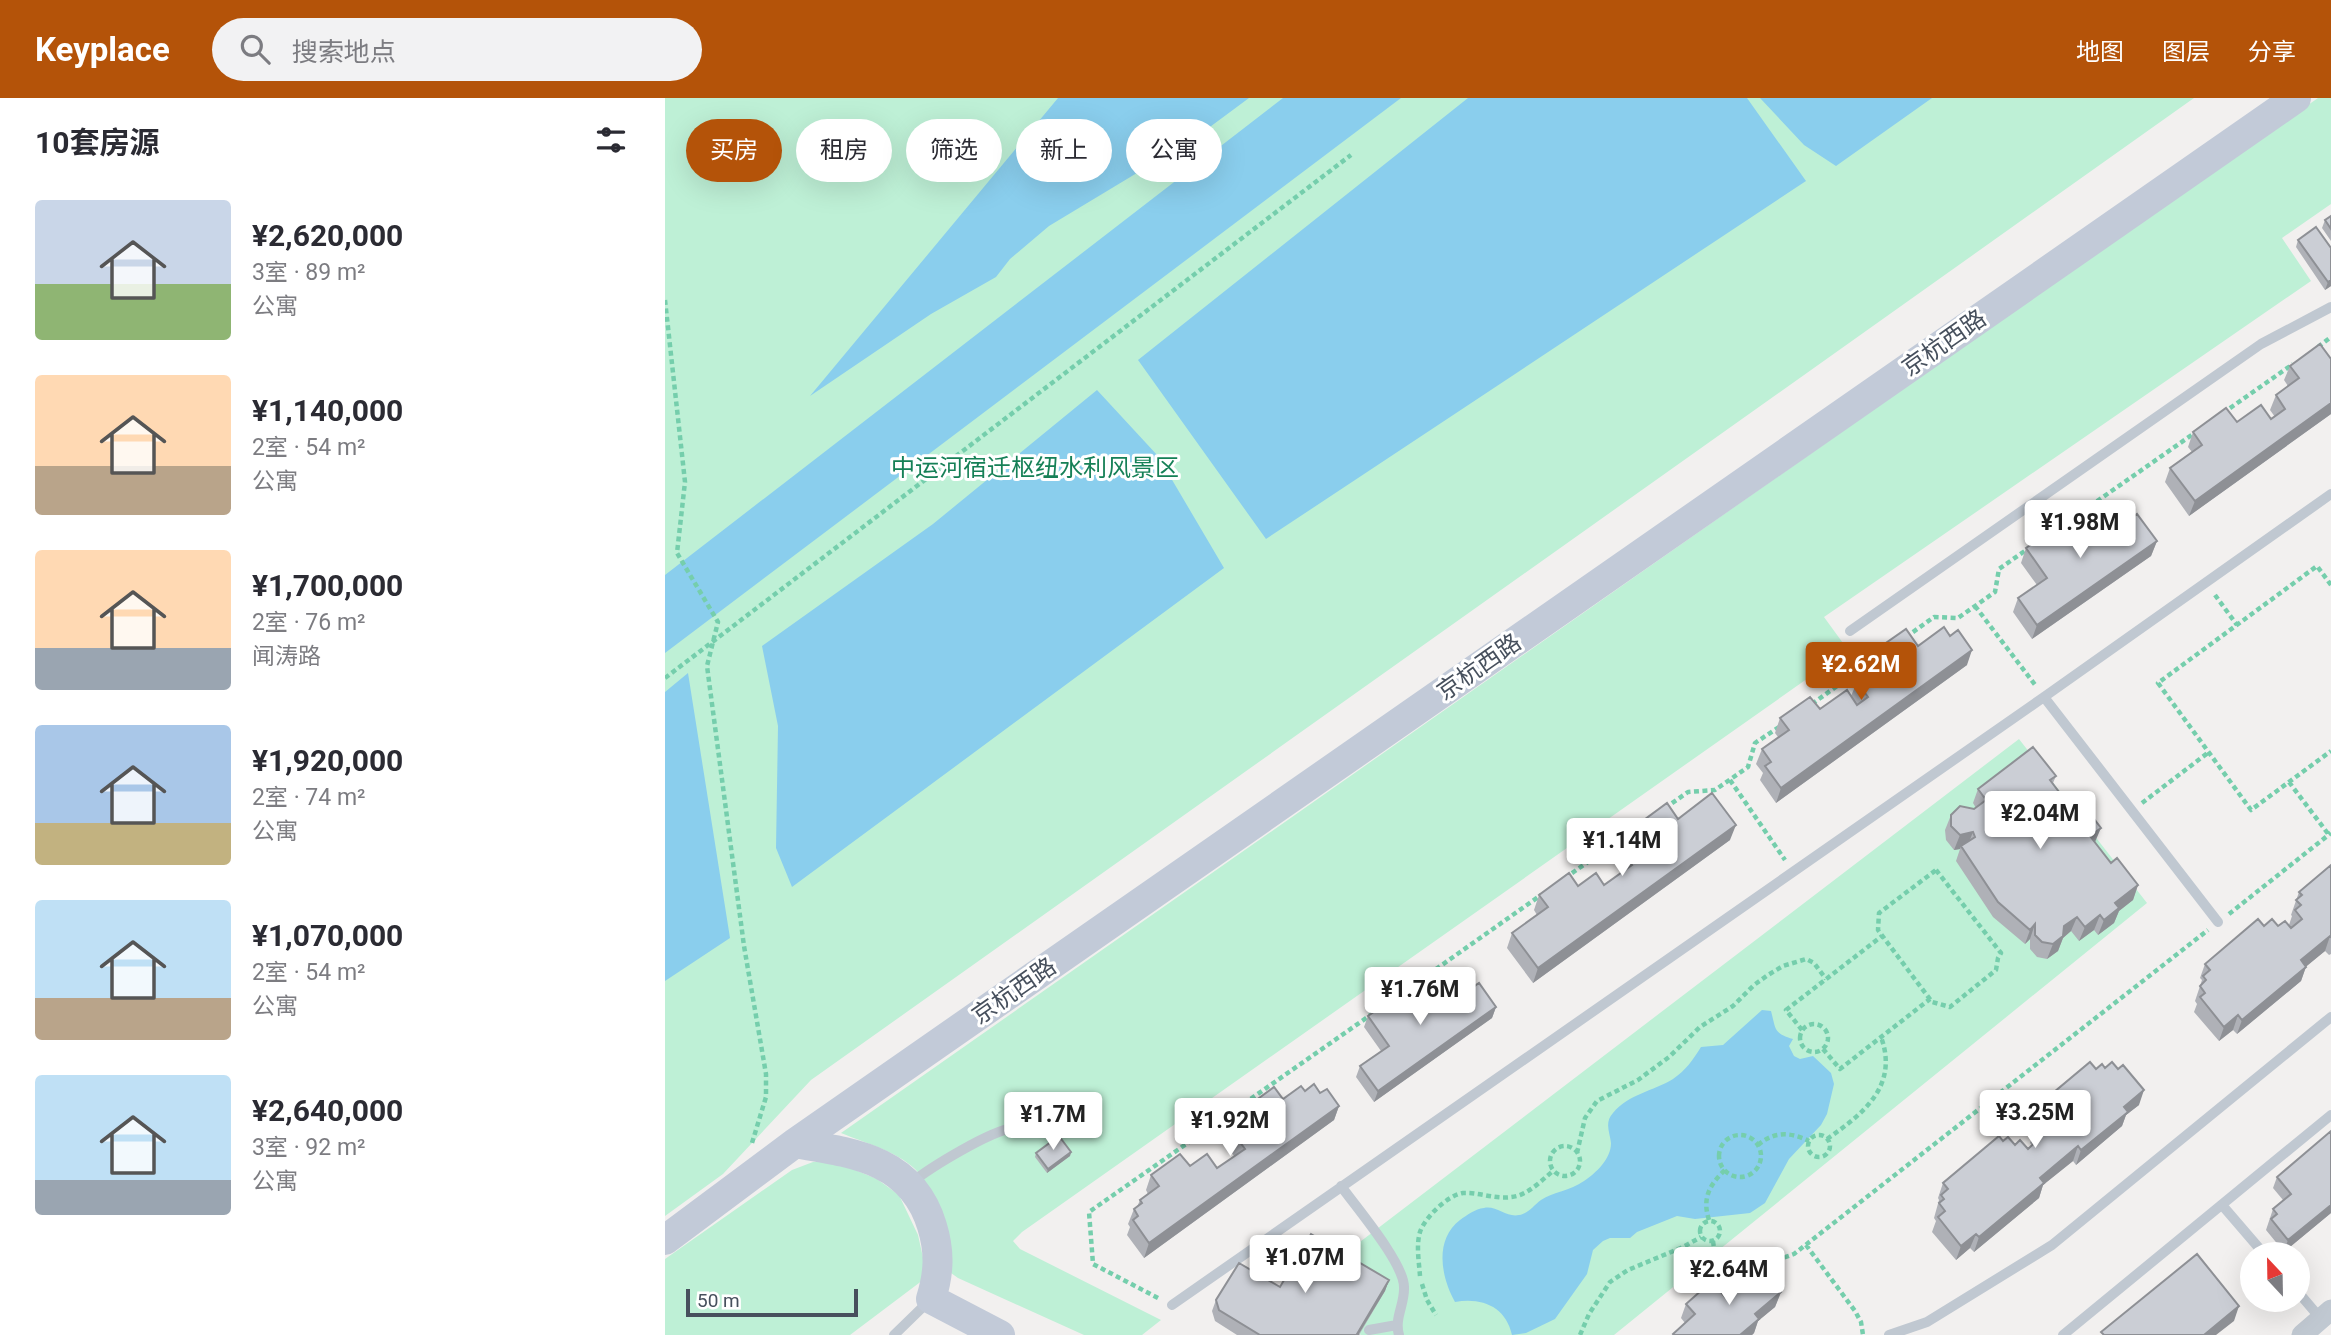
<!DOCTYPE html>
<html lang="zh">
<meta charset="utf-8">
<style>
body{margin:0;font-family:Roboto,"Noto Sans SC",sans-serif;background:#f2f2f3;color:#2b2b33;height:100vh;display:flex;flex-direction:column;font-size:26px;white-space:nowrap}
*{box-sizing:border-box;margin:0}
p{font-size:23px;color:#7c7c81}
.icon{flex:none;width:38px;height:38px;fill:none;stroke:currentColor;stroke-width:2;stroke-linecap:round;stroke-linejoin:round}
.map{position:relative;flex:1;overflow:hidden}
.side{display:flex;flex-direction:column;background:#fff;width:665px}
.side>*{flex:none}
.guide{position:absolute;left:21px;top:21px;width:665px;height:63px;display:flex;gap:14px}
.needle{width:46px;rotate:338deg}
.tools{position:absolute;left:1575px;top:1144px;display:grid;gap:14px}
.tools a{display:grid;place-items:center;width:70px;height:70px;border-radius:50%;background:#fff;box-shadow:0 7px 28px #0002;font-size:35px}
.scale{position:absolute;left:21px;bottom:18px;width:172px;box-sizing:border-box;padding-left:7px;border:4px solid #47505d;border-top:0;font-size:19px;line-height:24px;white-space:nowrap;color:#47505d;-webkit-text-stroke:5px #fff;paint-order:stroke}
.price{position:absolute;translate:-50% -60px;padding:0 16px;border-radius:7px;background:#fff;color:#222;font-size:23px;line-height:46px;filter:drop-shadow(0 2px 4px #0008)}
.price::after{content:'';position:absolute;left:50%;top:42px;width:21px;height:16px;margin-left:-10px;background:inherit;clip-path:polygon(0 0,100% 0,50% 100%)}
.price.selected{background:#b45309;color:#fff}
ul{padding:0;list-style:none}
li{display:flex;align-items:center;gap:21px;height:175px;padding:0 35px}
li span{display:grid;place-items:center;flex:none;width:196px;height:140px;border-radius:7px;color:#555}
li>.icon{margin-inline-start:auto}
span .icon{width:84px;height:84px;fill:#fffc;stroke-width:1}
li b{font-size:30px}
h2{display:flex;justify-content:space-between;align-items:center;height:84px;padding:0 35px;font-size:30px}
.chip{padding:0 24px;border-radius:32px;background:#fff;box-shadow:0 7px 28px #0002;font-size:24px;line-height:63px}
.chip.selected{background:#b45309;color:#fff}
header{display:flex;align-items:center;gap:42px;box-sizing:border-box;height:98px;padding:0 35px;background:#b45309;color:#fff}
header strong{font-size:33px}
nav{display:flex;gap:38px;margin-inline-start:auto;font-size:24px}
.search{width:490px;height:63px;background:#f2f2f3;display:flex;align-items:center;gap:18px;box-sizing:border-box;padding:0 24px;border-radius:38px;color:#7c7c81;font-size:26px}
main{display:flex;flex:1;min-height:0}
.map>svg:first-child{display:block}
</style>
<header>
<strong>Keyplace</strong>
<div class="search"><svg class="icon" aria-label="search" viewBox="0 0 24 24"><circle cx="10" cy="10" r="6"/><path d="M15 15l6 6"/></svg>搜索地点</div>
<nav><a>地图</a><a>图层</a><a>分享</a></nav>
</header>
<main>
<section class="side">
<h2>10套房源<svg class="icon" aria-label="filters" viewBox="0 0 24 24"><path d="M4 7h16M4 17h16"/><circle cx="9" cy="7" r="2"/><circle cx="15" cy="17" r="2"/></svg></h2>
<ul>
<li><span style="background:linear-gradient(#c9d6e8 60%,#8fb573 0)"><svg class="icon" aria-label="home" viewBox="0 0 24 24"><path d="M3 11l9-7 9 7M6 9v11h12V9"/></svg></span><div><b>¥2,620,000</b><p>3室 · 89 m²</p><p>公寓</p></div></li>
<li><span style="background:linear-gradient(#ffd9b3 65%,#b9a48a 0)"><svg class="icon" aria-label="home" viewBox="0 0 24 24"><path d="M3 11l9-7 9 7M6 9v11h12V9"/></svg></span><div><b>¥1,140,000</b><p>2室 · 54 m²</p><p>公寓</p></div></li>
<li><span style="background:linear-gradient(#ffd9b3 70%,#9aa5b1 0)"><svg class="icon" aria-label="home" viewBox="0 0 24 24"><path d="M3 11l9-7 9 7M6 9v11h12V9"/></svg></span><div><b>¥1,700,000</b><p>2室 · 76 m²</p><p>闻涛路</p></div></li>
<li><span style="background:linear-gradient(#a9c7e8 70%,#c2b280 0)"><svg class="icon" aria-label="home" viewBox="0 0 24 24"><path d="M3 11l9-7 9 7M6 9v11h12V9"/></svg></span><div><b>¥1,920,000</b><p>2室 · 74 m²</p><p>公寓</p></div></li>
<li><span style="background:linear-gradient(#bfe0f5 70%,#b9a48a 0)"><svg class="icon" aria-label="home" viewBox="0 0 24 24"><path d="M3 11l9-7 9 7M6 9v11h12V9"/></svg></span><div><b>¥1,070,000</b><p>2室 · 54 m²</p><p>公寓</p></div></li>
<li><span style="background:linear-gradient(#bfe0f5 75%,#9aa5b1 0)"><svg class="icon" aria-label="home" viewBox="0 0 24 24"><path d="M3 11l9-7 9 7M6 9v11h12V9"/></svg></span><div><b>¥2,640,000</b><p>3室 · 92 m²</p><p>公寓</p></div></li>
</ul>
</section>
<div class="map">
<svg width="1666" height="1237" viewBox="0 0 1666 1237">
<rect width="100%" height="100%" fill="#f2f0ef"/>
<path fill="#bef0d6" d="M0 0H1529L146 982 58 1076 0 1118Z
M1653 0H1666V106L1617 140 1646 183 1159 519 1183 552 357 1134 348 1143 355 1151 496 1222 477 1237H419L293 1180 286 1175C279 1147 270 1091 250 1071 231 1053 200 1045 176 1035Z
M1354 641 1482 805 949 1237H696L628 1195Z
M148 1064H171L212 1081 234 1097 253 1137 259 1164 258 1182 185 1237H0V1161L127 1072Z"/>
<path fill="#8aceed" d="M393 0H584L530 40 384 128 345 161 331 179 266 216 145 298Z
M618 0H736L0 555V477Z
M803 0H1082L1141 83 601 441 473 262Z
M1095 0H1267L1171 68 1139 47Z
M432 292 493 358 559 470 127 789 111 750 113 628 97 548 268 426Z
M23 575 65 840 0 883V594Z
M1097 912 1106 913C1111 931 1108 935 1128 941L1124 948 1129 958 1135 961 1148 958 1166 975 1169 986 1162 1016 1156 1027 1124 1061 1100 1105 1085 1115 1030 1121 1012 1118 972 1134 965 1140H945L938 1143 928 1152 922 1176 890 1221 861 1235 847 1237C841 1209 817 1199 790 1204 776 1179 769 1142 795 1122 802 1117 810 1111 819 1110 831 1107 842 1120 854 1117 864 1115 868 1108 876 1102 888 1094 905 1093 919 1083 931 1075 946 1061 946 1045 945 1034 939 1025 948 1015 964 996 988 993 1008 981 1020 973 1028 962 1036 949L1058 947Z"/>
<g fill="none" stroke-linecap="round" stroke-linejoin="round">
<path stroke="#75ceac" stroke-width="4.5" stroke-dasharray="5 3.5" stroke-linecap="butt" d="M0 202 20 384 12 455 53 524 42 568 79 848 101 976V999L87 1045
M1653 249 1666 239
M1558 315 1628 266
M1418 413 1531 334
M1666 487 1652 468 1493 585 1586 712 1666 653
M1550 497 1572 527
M1310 508 1371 588
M1241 539 1269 519 1293 520 1330 494 1334 471 1364 450
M0 580 686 57
M1147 606 1208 562
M1065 682 1120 762
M1624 684 1664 737
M1477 705 1544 654
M1000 710 1023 694 1050 692 1083 669 1090 645 1114 629
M1271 772 1336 855 1333 860 1331 872 1285 909 1267 904 1213 832 1214 815Z
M900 780 970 731
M1564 816 1666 735
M757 881 876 797
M1135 940a14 14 0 1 1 28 0a14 14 0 1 1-28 0Z
M1137 932 1121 912 1217 838
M1158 951 1175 971 1265 901
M1054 1058a21 21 0 1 1 42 0a21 21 0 1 1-42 0Z
M1143 1048a11 11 0 1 1 22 0a11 11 0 1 1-22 0Z
M1162 1041C1198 1016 1234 988 1216 939
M1093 1047C1109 1033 1126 1034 1144 1043
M885 1063a15 15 0 1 1 30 0a15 15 0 1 1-30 0Z
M912 1055 920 1020 932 1003 973 982 1004 959 1035 929 1068 908 1089 887 1103 877 1118 868 1141 861 1149 865 1161 881
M1044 1122C1037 1101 1044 1087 1060 1072
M1035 1133a10 10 0 1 1 20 0a10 10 0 1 1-20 0Z
M1048 1143 1051 1165 1047 1178 1095 1168 1129 1156 1543 832
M1141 1147 1190 1213 1196 1224 1198 1237
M755 1178C754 1164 751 1147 755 1134 760 1119 783 1097 798 1095 816 1094 832 1103 852 1098 866 1094 877 1082 888 1073
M757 1186 762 1202 771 1217
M493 1200 428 1166 424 1114 707 916
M915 1237 924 1216 945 1184 963 1172 1018 1149 1036 1139"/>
<path stroke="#c0c8d1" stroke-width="10" d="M1185 533 1596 246 1666 209
M1379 599 1553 824
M246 1085C266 1069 325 1033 348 1030 358 1029 366 1031 376 1033L405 1017
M676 1088C691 1109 739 1165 739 1189 740 1206 729 1220 734 1237
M1557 1107 1600 1157
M1633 1194 1656 1221
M507 1207 1379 599 1666 396
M704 1232 732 1227
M229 1237 265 1202
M1224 1237 1262 1224 1387 1147 1666 919
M1398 1237 1666 1017"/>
<path stroke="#c0c8d1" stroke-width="21" d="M1637 1237 1666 1212"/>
<path stroke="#c2cad8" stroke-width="30" d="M130 1045C190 1055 247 1062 267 1128 275 1154 274 1175 266 1201L335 1237
M0 1142 130 1045 1631 0"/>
</g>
<path fill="#afb1b7" d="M1666 118V143L1657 130 1660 122Z
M1633 142 1666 150V188L1660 192 1631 149Z
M1666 261V316L1524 418 1500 384 1505 370 1527 354 1523 349 1528 334 1572 324 1606 321 1610 319 1605 312 1611 297 1623 288 1619 282 1625 268Z
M1440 439 1492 443 1486 458 1367 541 1348 514 1353 500 1372 487 1356 465 1361 450Z
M1253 548 1302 567 1111 705 1095 682 1098 675 1091 666 1097 651 1113 639 1110 635 1115 620 1155 611 1186 598 1192 584 1206 573 1203 569 1208 554Z
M1391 678 1388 685 1430 745 1446 765 1473 787 1468 802 1454 813 1449 825 1433 837 1429 832 1414 843 1406 833 1398 840 1393 853 1382 861 1372 859 1365 851V841L1360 846 1328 819 1291 763 1295 751 1289 752 1281 742 1280 732 1286 717 1311 710 1308 705 1313 691Z
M1013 721 1065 742 868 885 842 850 847 835 872 817 869 812 874 797 913 788 939 787 957 774 953 769 958 755 966 749 963 745 968 730Z
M1666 767V856L1664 857 1660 853 1641 868 1636 883 1572 936 1568 932 1554 943 1529 914 1532 906 1530 903 1537 882 1535 880 1540 866 1599 828 1626 830 1624 827 1627 818 1626 817 1634 794Z
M781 908 831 909 827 920 709 1004 691 979 695 968 716 953 699 929 703 918Z
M1431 971 1474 1007 1461 1017 1457 1028 1411 1067 1408 1063 1378 1087 1374 1100 1309 1154 1305 1150 1291 1162 1267 1134 1271 1123 1269 1120 1274 1102 1273 1100 1278 1085 1338 1043 1363 1051 1367 1047 1365 1045 1368 1038 1365 1035 1367 1029 1365 1025 1370 1010Z
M640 993 655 995 674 1008 669 1022 479 1160 462 1137 465 1129 463 1126 469 1111 472 1109 475 1102 483 1096 481 1092 486 1077 525 1068 552 1070 569 1058 564 1051 569 1036 577 1031 573 1026 579 1011 618 1001Z
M1666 1033V1115L1619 1154 1601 1132 1608 1111 1618 1102 1608 1090 1612 1079Z
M406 1054 405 1058 382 1075 370 1059 371 1055Z
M724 1182 720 1193 694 1237H572L550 1223 547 1213 551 1202 615 1189Z
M1116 1194 1110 1209 1093 1223 1089 1235 1087 1237H1007L1020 1225 1016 1220 1021 1206 1060 1199Z"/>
<path fill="#8e9095" d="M1666 182V188L1660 192 1663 184Z
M1666 305V316L1524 418 1530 403Z
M1492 443 1486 458 1367 541 1372 527Z
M1307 552 1302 567 1111 705 1116 690Z
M1071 727 1065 742 868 885 873 870Z
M1436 730 1430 744 1425 738Z
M1308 734 1302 749 1296 748 1295 751 1289 752 1295 737Z
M1473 787 1468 802 1454 813 1449 825 1433 837 1439 822 1450 805Z
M1435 817 1429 832 1414 843 1420 829Z
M1412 819 1406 833 1398 840 1393 853 1382 861 1388 846 1399 828Z
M1370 826 1365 841 1360 846 1365 832Z
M1665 838 1660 853 1631 877 1636 862Z
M1641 869 1636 883 1572 936 1577 922Z
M831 909 827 920 709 1004 713 993Z
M1573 917 1568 932 1554 943 1559 929Z
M1479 992 1474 1007 1461 1017 1457 1028 1411 1067 1416 1052 1459 1009Z
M674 1008 669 1022 479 1160 484 1145Z
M1413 1048 1408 1063 1378 1087 1374 1100 1309 1154 1314 1139 1375 1080Z
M406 1054 405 1058 382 1075 383 1071Z
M1666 1107V1115L1619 1154 1623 1142Z
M1311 1136 1305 1150 1291 1162 1296 1148Z
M724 1182 720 1193 693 1237H691Z
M1116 1194 1110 1209 1093 1223 1089 1235 1087 1237H1075L1090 1216Z
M1574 1208 1569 1223 1551 1237H1539Z"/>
<path fill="#cbced5" stroke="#8e9095" stroke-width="2" d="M1666 118V131L1660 122Z
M1651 129 1666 150V182L1663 184 1633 142Z
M1655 246 1666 261V305L1530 403 1505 370 1537 347 1528 334 1561 310 1572 324 1596 307 1606 321 1620 311 1611 297 1634 280 1625 268Z
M1420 409 1440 439 1472 416 1492 443 1372 527 1353 500 1382 480 1361 450Z
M1279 529 1285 538 1293 532 1307 552 1116 690 1100 668 1106 664 1097 651 1124 632 1115 620 1145 599 1155 611 1182 592 1192 607 1203 599 1192 584 1216 565 1208 554 1241 531 1253 548Z
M1368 649 1391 678 1385 682 1401 703 1410 696 1436 730 1425 738 1446 765 1452 760 1473 787 1450 805 1454 810 1439 822 1435 817 1420 829 1412 819 1399 828 1398 838 1388 846 1377 844 1370 837V826L1365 832 1333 804 1296 748 1310 739 1308 734 1295 737 1286 728V717L1295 708 1309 711 1321 702 1313 691Z
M1047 695 1071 727 873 870 847 835 883 809 874 797 904 775 913 788 931 775 939 787 967 767 958 755 976 742 968 730 1002 705 1013 721Z
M1666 767V839L1665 838 1636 862 1641 869 1577 922 1573 917 1559 929 1535 899 1540 895 1535 888 1541 882 1538 878 1545 872 1540 866 1593 821 1599 828 1607 821 1613 828 1620 823 1626 830 1637 821 1630 812 1636 807 1631 802 1637 797 1634 794Z
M760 878 781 908 814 885 831 909 713 993 695 968 724 948 703 918Z
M1425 964 1431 971 1437 966 1440 970 1447 964 1453 971 1458 967 1479 992 1459 1009 1463 1014 1416 1052 1413 1048 1375 1080 1379 1085 1314 1139 1311 1136 1296 1148 1273 1119 1280 1113 1274 1105 1279 1101 1276 1097 1283 1091 1278 1085 1334 1038 1338 1043 1343 1039 1350 1047 1355 1042 1363 1051 1377 1038 1371 1030 1375 1026 1370 1020 1375 1017 1370 1010Z
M649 986 655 995 662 991 674 1008 484 1145 468 1122 473 1118 469 1111 477 1105 475 1102 494 1088 486 1077 515 1056 525 1068 542 1056 552 1070 580 1051 569 1036 587 1023 579 1011 609 989 618 1001 636 988 640 993Z
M1666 1033V1107L1623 1142 1606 1121 1612 1116 1608 1111 1626 1096 1612 1079Z
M394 1038 406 1054 383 1071 371 1055Z
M646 1136 724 1182 692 1236 694 1237H595L554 1212 551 1202 574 1165 615 1189Z
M1532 1156 1574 1208 1539 1237H1439L1436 1234Z
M1095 1170 1116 1194 1090 1216 1094 1221 1075 1237H1009L1008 1236 1030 1216 1021 1206 1047 1183 1060 1199Z"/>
<g text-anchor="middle" stroke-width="6" stroke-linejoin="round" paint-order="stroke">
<g font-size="24" fill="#47505d" stroke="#fff">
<text transform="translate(1279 245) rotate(-35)" y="8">京杭西路</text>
<text transform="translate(814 569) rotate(-35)" y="8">京杭西路</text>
<text transform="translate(349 893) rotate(-35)" y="8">京杭西路</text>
</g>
<g font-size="24" fill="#168057" stroke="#fff">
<text x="370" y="378">中运河宿迁枢纽水利风景区</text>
</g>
</g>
</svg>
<div class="tools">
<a><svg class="needle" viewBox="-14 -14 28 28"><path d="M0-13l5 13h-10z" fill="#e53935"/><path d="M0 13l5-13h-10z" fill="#7c7c81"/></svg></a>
</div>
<div class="scale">50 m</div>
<b class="price" style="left:1415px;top:462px">¥1.98M</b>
<b class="price selected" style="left:1196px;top:604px">¥2.62M</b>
<b class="price" style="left:1375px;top:753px">¥2.04M</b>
<b class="price" style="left:957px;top:780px">¥1.14M</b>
<b class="price" style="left:755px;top:929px">¥1.76M</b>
<b class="price" style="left:1370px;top:1052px">¥3.25M</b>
<b class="price" style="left:388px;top:1054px">¥1.7M</b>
<b class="price" style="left:565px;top:1060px">¥1.92M</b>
<b class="price" style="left:640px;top:1197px">¥1.07M</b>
<b class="price" style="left:1064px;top:1209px">¥2.64M</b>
<div class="guide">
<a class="chip selected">买房</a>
<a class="chip">租房</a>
<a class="chip">筛选</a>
<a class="chip">新上</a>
<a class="chip">公寓</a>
</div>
</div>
</main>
